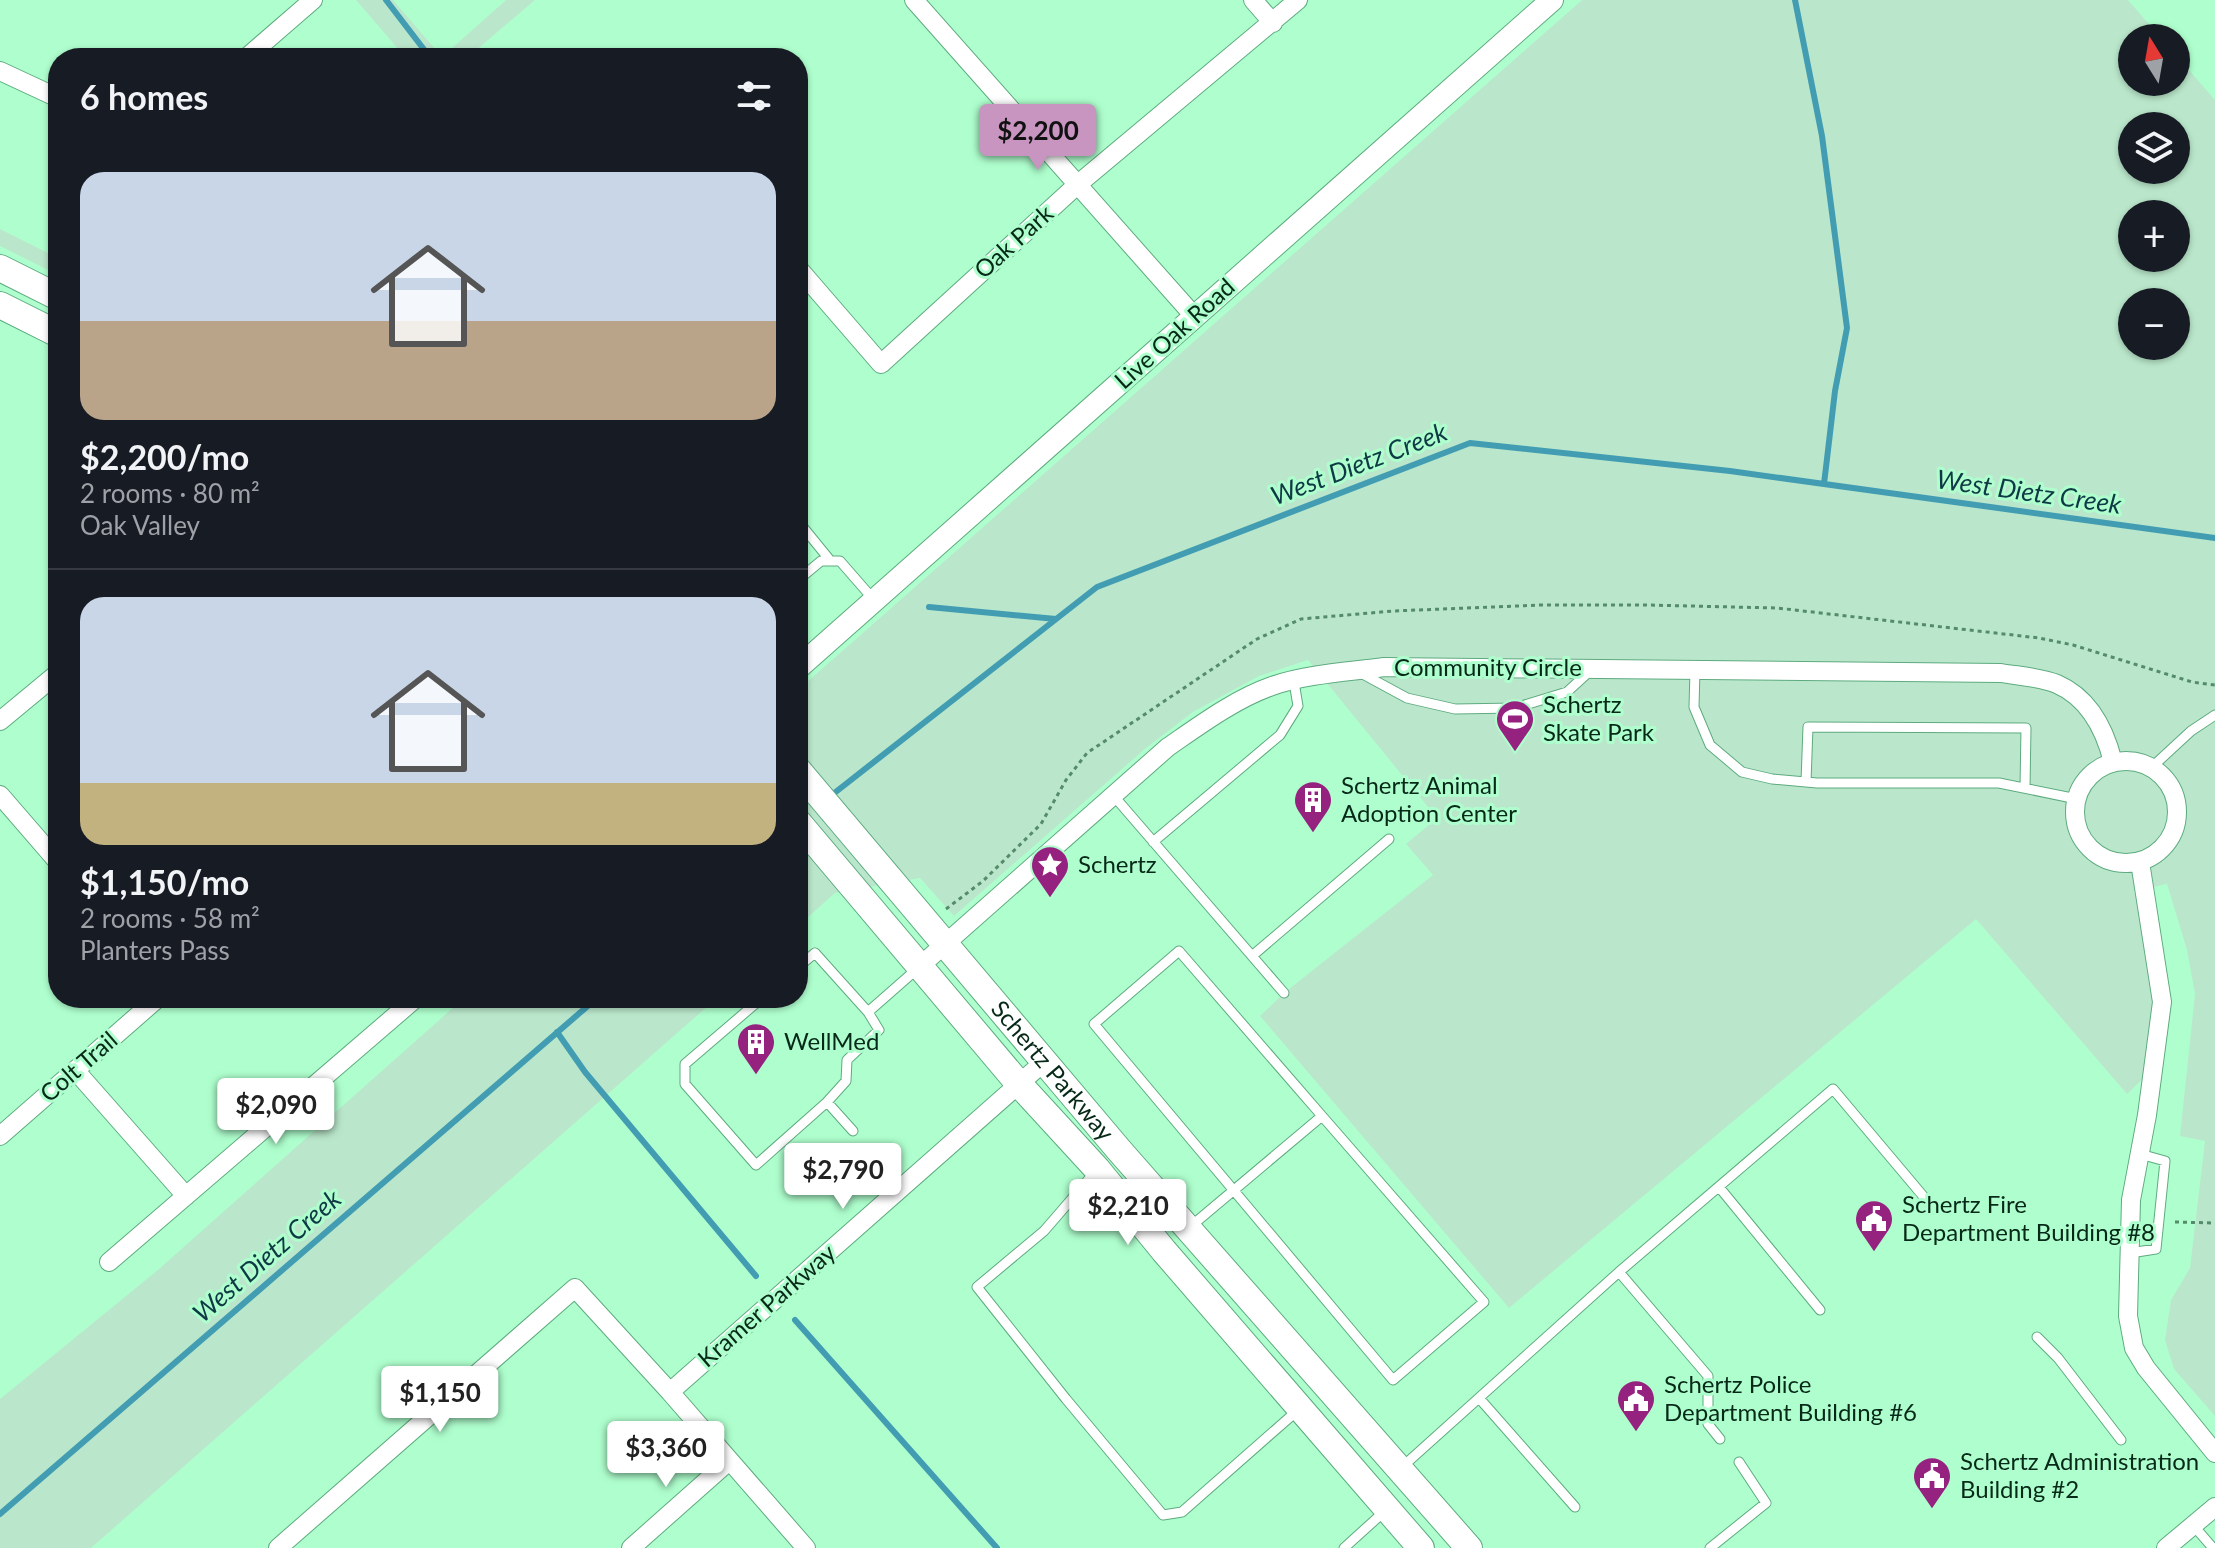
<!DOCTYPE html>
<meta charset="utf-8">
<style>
body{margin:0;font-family:Lato,sans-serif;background:#20242c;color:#f1f3f6;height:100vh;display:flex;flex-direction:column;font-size:30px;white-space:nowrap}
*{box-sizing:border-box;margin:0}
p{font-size:26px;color:#9ea1a6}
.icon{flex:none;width:44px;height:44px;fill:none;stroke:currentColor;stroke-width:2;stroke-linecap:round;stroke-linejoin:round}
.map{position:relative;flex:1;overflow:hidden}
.side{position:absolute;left:48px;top:48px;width:760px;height:960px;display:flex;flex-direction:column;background:#171b24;border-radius:32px;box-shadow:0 2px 6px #0004}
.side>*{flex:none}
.needle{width:52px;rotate:349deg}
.controls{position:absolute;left:2118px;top:24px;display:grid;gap:16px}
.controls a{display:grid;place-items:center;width:72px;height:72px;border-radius:50%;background:#171b24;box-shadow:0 2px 6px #0004;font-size:40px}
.price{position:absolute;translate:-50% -68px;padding:0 18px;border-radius:8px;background:#fff;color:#222;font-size:26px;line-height:52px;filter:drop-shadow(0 2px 4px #0008)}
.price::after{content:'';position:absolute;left:50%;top:48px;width:24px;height:18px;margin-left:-12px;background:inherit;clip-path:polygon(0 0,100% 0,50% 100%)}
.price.selected{background:#c895c1;color:#111}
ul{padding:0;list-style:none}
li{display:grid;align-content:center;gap:16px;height:424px;padding:0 32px}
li+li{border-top:2px solid #363941}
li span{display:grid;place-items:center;height:248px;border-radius:24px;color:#555}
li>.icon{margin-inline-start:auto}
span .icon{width:144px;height:144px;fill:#fffc;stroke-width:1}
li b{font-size:34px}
h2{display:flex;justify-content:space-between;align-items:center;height:96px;padding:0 32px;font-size:34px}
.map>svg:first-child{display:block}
</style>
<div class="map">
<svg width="2215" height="1548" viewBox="0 0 2215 1548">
<rect width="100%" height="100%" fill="#afffce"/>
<path fill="#bae7cb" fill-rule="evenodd" d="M356 0H393L442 57 506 0H535L467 58H406Z
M1582 0H2128L2161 38H2132V82H2176V55L2215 100V1416L2174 1369 2165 1340 2171 1300 2190 1268 2205 1141 2180 1136 2195 994 2187 950 2167 884 2134 891 2146 933 2155 991 2150 1072 2127 1094 1976 919 1509 1308 1260 1016 1284 993 1433 875 1406 844 1437 818 1308 660 1259 676 1193 712 1146 748 954 916 920 878 835 893 798 926V690ZM2132 126H2176V170H2132ZM2132 214H2176V258H2132ZM2132 302H2176V346H2132Z
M0 229 58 258V275L0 246Z
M464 998H717L91 1548H0V1399L159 1269Z"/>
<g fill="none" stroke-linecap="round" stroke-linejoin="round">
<path stroke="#429db3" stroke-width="6" d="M386 0 429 56
M1795 0 1822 136 1847 328 1835 391 1824 484
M929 607 1056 619
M828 798 1097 587 1470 443 1730 471 2215 538
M557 1032 585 1072 756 1276
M795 1320 997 1548
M0 1514 597 998"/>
<defs>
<path id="service" d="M798 521 829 559
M798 580 821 561H840L874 600
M1695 670 1694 707 1710 745 1742 772 1772 779 1817 783H1999L2077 799
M1359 672 1407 698 1455 709 1515 708 1567 692 1590 671
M2152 767 2191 731 2215 715
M1806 782 1808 727 2026 728 2025 788
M1113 795 1284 993
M1153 842 1280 735 1298 706 1294 682
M1252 956 1389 839
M762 998 685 1064V1084L756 1165 827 1102 846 1081 847 1060 879 1030 868 1012 815 953 798 967
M868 1012 917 969
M827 1102 853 1131
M1095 1172 1044 1231 977 1287 1066 1399 1163 1515 1182 1512 1298 1410
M1719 1187 1820 1310
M1190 1227 1322 1116 1179 951 1094 1024 1393 1380 1484 1302 1322 1116
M2130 1253 2156 1249 2165 1161 2140 1154
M1619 1272 1833 1089 1934 1209
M2037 1337 2058 1358 2121 1440
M1479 1398 1575 1507
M1401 1468 1619 1272 1708 1376V1424L1720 1439
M2193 1525 2213 1548
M1344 1548 1386 1510
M1710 1548 1766 1503 1739 1462"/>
<path id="minor" d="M914 0 1194 316
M1253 0 1273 23
M246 58 313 0
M0 71 58 98
M798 268 881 364 1077 185 1298 0
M0 721 58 673
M2075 812a51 51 0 1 1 102 0a51 51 0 1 1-102 0Z
M0 795 58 862
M2140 862 2162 1002 2147 1115 2131 1200 2128 1316 2134 1348 2146 1368 2215 1453
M919 967 1168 747C1200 725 1235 699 1272 686 1307 674 1347 672 1384 667L2001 673C2018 676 2041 677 2057 684 2089 698 2105 730 2113 762
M75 1070 186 1196
M0 1136 158 998
M109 1262 416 998
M670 1392 1045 1061
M278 1548 575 1288 670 1392 806 1548
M631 1548 729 1461
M2166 1548 2215 1507"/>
<path id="tertiary" d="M798 668 1552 0"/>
<g id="secondary">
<path d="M0 268 58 297"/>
<path d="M0 305 58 334"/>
<path id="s1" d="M798 770 1119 1150 1469 1548"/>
<path d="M798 822 1019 1084 1097 1169 1164 1251 1421 1548"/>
</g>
</defs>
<use href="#service" stroke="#5dab7f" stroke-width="11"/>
<use href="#minor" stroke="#5dab7f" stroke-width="20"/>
<use href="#tertiary" stroke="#5dab7f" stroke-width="24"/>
<use href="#secondary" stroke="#5dab7f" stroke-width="28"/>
<path stroke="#548b6b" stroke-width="3" stroke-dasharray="4 4" stroke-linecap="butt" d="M946 909 983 881 1041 824 1066 780 1087 753 1257 639 1301 619 1393 611 1542 605H1646L1777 608 2039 638 2073 645 2192 682 2215 685
M2175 1222 2215 1223"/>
<use href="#service" stroke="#fff" stroke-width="9"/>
<use href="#minor" stroke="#fff" stroke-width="18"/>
<use href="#tertiary" stroke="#fff" stroke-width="22"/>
<use href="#secondary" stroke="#fff" stroke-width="26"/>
</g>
<defs>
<symbol id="stadium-pin" viewBox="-11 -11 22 30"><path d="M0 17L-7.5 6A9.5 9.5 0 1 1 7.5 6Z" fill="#962280" stroke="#afffce"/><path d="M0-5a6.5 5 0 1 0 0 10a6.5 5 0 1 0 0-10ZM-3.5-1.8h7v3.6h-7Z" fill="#fff"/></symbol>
<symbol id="building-pin" viewBox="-11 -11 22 30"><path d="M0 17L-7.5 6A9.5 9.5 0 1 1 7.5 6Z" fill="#962280" stroke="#afffce"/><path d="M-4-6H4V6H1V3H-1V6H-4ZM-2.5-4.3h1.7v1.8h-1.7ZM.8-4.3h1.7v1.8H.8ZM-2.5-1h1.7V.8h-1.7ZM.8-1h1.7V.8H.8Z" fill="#fff"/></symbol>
<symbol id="sight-pin" viewBox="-11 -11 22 30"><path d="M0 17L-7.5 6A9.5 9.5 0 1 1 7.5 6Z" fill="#962280" stroke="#afffce"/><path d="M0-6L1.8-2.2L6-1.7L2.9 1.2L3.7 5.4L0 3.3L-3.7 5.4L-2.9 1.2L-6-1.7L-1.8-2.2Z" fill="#fff"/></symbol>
<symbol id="civic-pin" viewBox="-11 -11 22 30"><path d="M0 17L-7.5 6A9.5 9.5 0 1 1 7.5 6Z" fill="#962280" stroke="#afffce"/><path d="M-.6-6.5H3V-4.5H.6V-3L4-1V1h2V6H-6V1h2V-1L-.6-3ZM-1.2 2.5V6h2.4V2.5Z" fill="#fff"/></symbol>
</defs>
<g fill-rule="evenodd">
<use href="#stadium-pin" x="1493" y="697" width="44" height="60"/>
<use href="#building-pin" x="1291" y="778" width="44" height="60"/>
<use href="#sight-pin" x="1028" y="843" width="44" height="60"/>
<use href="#building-pin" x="734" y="1020" width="44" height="60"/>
<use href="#civic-pin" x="1852" y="1197" width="44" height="60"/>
<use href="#civic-pin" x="1614" y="1377" width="44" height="60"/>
<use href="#civic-pin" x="1910" y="1454" width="44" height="60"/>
</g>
<g text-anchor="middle" stroke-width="6" stroke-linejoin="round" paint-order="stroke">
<g font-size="24" fill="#072918" stroke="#afffce">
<text transform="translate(1014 242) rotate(-42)" y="8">Oak Park</text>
<text transform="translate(1175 334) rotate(-42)" y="8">Live Oak Road</text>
<text x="1488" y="676">Community Circle</text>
<text transform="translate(79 1067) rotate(-41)" y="8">Colt Trail</text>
<text dy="8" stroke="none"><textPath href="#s1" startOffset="394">Schertz Parkway</textPath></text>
<text transform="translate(767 1306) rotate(-41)" y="8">Kramer Parkway</text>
</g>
<g font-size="24" fill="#072918" stroke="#afffce" text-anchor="start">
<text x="1543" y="713">Schertz<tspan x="1543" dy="28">Skate Park</tspan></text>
<text x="1341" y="794">Schertz Animal<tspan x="1341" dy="28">Adoption Center</tspan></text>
<text x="1078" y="873">Schertz</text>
<text x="784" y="1050">WellMed</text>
<text x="1902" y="1213">Schertz Fire<tspan x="1902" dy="28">Department Building #8</tspan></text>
<text x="1664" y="1393">Schertz Police<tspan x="1664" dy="28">Department Building #6</tspan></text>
<text x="1960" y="1470">Schertz Administration<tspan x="1960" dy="28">Building #2</tspan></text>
</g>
<g font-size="26" font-style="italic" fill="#0f3944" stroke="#afffce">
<text transform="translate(1359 464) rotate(-21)" y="9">West Dietz Creek</text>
<text transform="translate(2029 492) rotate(8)" y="9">West Dietz Creek</text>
<text transform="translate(267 1256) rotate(-41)" y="9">West Dietz Creek</text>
</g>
</g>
</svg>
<div class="controls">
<a><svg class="needle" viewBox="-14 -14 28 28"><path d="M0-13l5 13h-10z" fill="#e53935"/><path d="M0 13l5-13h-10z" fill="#9ea1a6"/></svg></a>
<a><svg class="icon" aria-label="layers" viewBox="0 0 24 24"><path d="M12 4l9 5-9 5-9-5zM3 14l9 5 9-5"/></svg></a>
<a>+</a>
<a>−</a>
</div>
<b class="price selected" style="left:1038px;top:172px">$2,200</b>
<b class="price" style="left:276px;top:1146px">$2,090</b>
<b class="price" style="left:843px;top:1211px">$2,790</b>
<b class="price" style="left:1128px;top:1247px">$2,210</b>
<b class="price" style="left:440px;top:1434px">$1,150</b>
<b class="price" style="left:666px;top:1489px">$3,360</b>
<section class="side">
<h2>6 homes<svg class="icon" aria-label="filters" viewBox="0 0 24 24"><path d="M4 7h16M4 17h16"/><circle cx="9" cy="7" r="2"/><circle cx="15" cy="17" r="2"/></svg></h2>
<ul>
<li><span style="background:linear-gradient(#c9d6e8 60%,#b9a48a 0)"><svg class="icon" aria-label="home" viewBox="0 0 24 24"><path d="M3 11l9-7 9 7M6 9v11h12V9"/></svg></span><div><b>$2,200/mo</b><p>2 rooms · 80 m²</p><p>Oak Valley</p></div></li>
<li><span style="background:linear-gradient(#c9d6e8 75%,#c2b280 0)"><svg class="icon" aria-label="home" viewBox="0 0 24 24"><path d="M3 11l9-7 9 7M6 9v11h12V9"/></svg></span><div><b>$1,150/mo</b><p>2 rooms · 58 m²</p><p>Planters Pass</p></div></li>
</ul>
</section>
</div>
